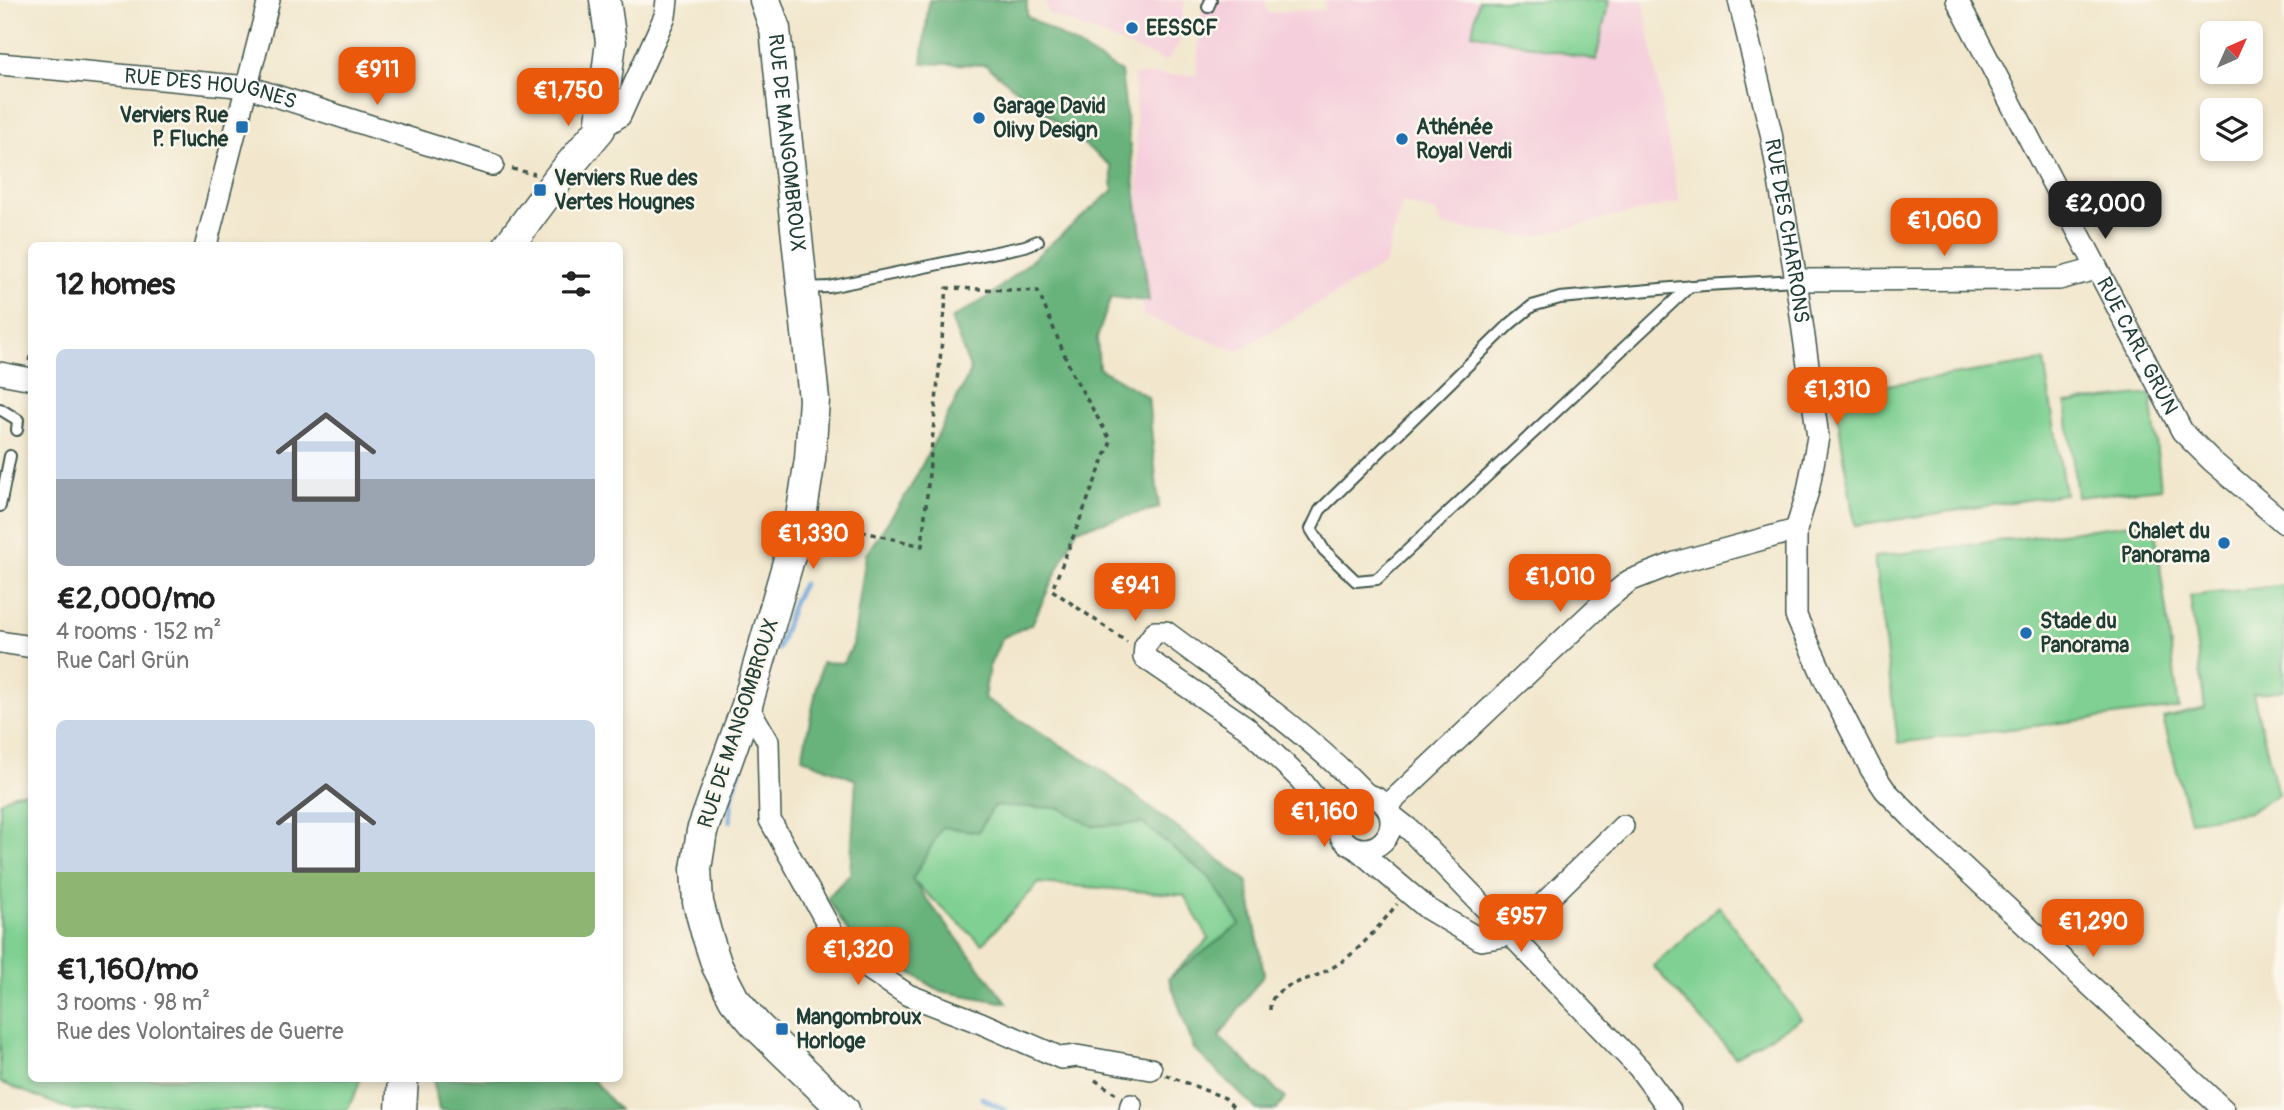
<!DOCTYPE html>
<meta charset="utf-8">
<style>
body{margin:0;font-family:Pangolin,sans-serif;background:#f2f2f2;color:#222;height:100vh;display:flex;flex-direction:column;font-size:26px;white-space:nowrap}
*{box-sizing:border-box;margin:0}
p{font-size:23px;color:#767676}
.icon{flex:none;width:38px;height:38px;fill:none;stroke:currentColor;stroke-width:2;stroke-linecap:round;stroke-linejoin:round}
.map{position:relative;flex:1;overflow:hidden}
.side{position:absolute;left:28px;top:242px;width:595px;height:840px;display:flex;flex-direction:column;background:#fff;border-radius:10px;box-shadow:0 4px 10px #0003}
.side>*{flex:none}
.needle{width:46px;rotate:45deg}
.fabs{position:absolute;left:2200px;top:21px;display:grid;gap:14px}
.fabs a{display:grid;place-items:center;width:63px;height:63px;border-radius:10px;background:#fff;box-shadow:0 4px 10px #0003;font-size:35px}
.price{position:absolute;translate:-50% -60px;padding:0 16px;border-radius:14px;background:#ea580c;color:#fff;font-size:23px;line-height:46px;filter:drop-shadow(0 2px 4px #0008)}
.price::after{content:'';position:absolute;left:50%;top:42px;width:21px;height:16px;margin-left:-10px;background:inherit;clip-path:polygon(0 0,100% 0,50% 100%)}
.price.selected{background:#222;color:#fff}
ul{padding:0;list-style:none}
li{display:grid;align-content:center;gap:14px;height:371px;padding:0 28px}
li span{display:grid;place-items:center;height:217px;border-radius:10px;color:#555}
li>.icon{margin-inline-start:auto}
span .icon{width:126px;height:126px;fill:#fffc;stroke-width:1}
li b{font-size:30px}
h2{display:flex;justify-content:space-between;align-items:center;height:84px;padding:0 28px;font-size:30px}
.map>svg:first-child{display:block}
</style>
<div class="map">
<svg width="2284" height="1110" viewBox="0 0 2284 1110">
<rect width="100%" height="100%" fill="#fbf7ec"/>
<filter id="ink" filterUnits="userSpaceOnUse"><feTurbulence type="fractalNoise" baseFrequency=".0143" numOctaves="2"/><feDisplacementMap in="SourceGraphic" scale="14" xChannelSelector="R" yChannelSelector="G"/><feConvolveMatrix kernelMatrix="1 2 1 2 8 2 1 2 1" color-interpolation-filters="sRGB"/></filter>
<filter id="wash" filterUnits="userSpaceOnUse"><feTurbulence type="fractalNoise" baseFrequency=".00686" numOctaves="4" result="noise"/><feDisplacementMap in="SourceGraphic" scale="28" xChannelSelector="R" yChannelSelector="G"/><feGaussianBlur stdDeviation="1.57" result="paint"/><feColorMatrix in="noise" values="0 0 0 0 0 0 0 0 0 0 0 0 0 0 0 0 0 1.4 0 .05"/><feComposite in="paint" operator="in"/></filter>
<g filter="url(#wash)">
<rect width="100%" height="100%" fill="#f2e7cd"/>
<path fill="#f5cfdc" d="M1045 0H1185L1179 43 1167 62 1049 14Z
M1203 0H1265L1268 13 1325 9 1324 0H1643L1679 202 1528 237 1442 226 1436 212 1402 202 1385 264 1238 351 1143 316 1134 75H1196Z"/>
<path fill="#7fd092" stroke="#4f8663" stroke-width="2" d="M1479 0H1609L1596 60 1472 33Z
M2044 361 2065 494 1855 526 1834 393Z
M2151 394 2161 488 2077 497 2066 403Z
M2154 521 2179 708 1898 743 1874 557Z
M2284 585V690L2253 694 2278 794 2250 812 2190 821 2163 718 2205 708 2190 596Z
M31 791 32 1078H360L358 1087 347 1110H71L0 1082V802L14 794Z
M994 806 1060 808 1092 826 1142 823 1209 877 1241 924 1169 978 1209 939 1184 895 1039 883 982 944 912 880 942 826 978 832Z
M1719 906 1801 1019 1735 1057 1653 966Z"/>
<path fill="#67b27c" stroke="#437858" stroke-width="2" d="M929 0H1027V16L1121 72 1149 301 1111 297 1097 338 1099 368 1148 397 1159 508 1077 529 1032 624 1002 638 989 667 984 698 1097 767 1247 881 1264 974 1219 1037 1285 1098 1277 1110H1257L1194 1049 1169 978 1240 924 1209 877 1143 823 1092 826 1060 808 994 806 978 832 942 827 912 880 1007 1003 940 991 850 935 827 898 850 874 856 780 802 758 822 662 843 663 853 645 866 554 908 492 971 371 951 319 990 296 1113 190 1111 166 986 65 922 63Z
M433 1078H591L619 1110H439Z"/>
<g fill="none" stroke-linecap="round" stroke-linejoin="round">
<path stroke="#70a7de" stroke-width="5" d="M778 649 794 601 803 584
M730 821 732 796 745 753
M982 1098 1005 1110"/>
</g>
</g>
<g filter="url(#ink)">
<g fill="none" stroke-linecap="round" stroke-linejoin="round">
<defs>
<path id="lane" d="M1208 7 1211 0
M1690 286 1377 579 1356 581 1324 550 1311 529 1320 510 1510 324 1532 306 1560 298 1705 285 1796 280
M804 288 829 287 1025 246 1038 241
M0 409 18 420 17 430
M0 506 10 456"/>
<g id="street">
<path id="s1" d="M1739 0 1771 133 1796 280 1818 437 1808 491 1796 530V616L1825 680 1871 769 1885 790 1930 836 2224 1110"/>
<path id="s2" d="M1957 0 2182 431 2212 461 2284 523"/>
<path id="s3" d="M0 64 248 87 493 165"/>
<path d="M600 129 620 116 665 16 667 0"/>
<path d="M206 245 269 0"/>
<path d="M1796 280 2059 279 2096 269"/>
<path d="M0 373 32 379"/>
<path d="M0 642 32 647"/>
<path d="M747 705 768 741 770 820 832 932 866 967 908 995 981 1023 1061 1058 1077 1056 1151 1069"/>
<circle cx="1364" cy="822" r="27"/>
<path d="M1387 806 1600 605 1629 581 1675 563 1796 530"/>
<path d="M1337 826 1300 779 1246 727 1144 657 1145 646 1155 632H1166C1234 683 1307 732 1366 794"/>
<path d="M1623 826 1511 935 1639 1068 1670 1110"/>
<path d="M1356 848 1428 909 1481 940 1511 935 1410 830 1391 815"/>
<path d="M1130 1110 1131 1105"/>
</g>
<g id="secondary">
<path id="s4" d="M765 0 775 29 814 399 810 459 801 517 747 705 702 831 696 869 698 902 706 932 717 966 734 999 756 1025 844 1110"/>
<path d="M509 245 558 179 600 129 611 42 605 0"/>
<path d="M401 1110 403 1078"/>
</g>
</defs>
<use href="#lane" stroke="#3f564b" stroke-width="14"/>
<use href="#street" stroke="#3f564b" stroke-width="24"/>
<use href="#secondary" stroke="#3f564b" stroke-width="33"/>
<path stroke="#3f564b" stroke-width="3.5" stroke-dasharray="5 5" stroke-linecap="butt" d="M512 169 535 174
M29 361 32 349
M823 522 922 546 947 288 1038 291 1073 375 1111 441 1052 590 1127 642
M1270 1010C1269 985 1306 982 1324 972 1354 958 1377 929 1397 904
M1166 1075 1225 1098 1236 1110
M1095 1080 1118 1095"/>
<use href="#lane" stroke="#fff" stroke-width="10"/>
<use href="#street" stroke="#fff" stroke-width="21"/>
<use href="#secondary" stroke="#fff" stroke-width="30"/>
</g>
</g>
<g fill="#1f6fb2" stroke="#fbf7ec" stroke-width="2.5">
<circle cx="1132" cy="28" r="7"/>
<circle cx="979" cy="118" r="7"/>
<rect x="235" y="120" width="14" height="14" rx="3.5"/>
<circle cx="1402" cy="139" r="7"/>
<rect x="533" y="183" width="14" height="14" rx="3.5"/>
<circle cx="2224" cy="543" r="7"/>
<circle cx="2026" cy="633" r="7"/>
<rect x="775" y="1022" width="14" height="14" rx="3.5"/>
</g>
<g text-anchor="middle" stroke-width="5" stroke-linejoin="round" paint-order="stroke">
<g font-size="21" font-weight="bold" fill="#1f3d34" stroke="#fbf7ec" text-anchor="start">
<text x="1146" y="35">EESSCF</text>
<text x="993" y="113">Garage David<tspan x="993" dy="24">Olivy Design</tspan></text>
<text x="228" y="122" text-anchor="end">Verviers Rue<tspan x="228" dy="24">P. Fluche</tspan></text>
<text x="1416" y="134">Athénée<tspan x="1416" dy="24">Royal Verdi</tspan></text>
<text x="554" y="185">Verviers Rue des<tspan x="554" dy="24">Vertes Hougnes</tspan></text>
<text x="2210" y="538" text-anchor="end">Chalet du<tspan x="2210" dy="24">Panorama</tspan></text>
<text x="2040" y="628">Stade du<tspan x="2040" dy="24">Panorama</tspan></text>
<text x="796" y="1024">Mangombroux<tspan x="796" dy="24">Horloge</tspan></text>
</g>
<g font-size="21" fill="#1f3d34" stroke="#fbf7ec">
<text dy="7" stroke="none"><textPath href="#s3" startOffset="212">RUE DES HOUGNES</textPath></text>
<text dy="7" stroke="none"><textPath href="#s4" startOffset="145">RUE DE MANGOMBROUX</textPath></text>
<text dy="7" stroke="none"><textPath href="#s1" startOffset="236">RUE DES CHARRONS</textPath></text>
<text dy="7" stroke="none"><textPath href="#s2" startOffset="390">RUE CARL GRÜN</textPath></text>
<text transform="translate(738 723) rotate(-72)" y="7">RUE DE MANGOMBROUX</text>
</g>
</g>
</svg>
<div class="fabs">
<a><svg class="needle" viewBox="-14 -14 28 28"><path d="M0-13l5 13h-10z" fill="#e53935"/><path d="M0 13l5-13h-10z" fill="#767676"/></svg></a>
<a><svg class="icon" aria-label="layers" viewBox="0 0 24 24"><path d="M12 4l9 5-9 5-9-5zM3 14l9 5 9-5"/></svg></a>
</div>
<b class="price" style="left:377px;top:107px">€911</b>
<b class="price" style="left:568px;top:128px">€1,750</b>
<b class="price selected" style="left:2105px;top:241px">€2,000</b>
<b class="price" style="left:1944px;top:258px">€1,060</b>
<b class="price" style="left:1837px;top:427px">€1,310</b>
<b class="price" style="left:813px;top:571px">€1,330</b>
<b class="price" style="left:1560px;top:614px">€1,010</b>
<b class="price" style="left:1135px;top:623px">€941</b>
<b class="price" style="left:1324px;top:849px">€1,160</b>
<b class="price" style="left:1521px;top:954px">€957</b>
<b class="price" style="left:2093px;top:959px">€1,290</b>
<b class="price" style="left:858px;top:987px">€1,320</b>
<section class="side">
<h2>12 homes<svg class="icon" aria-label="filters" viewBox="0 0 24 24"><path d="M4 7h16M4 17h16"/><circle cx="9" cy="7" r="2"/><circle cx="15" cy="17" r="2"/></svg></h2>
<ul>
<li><span style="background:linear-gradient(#c9d6e8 60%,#9aa5b1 0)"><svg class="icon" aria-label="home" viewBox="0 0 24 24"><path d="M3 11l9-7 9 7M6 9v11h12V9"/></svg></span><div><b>€2,000/mo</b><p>4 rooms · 152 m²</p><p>Rue Carl Grün</p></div></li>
<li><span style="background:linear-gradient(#c9d6e8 70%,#8fb573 0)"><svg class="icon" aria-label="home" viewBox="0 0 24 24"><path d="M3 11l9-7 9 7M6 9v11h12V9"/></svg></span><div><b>€1,160/mo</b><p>3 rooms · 98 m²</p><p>Rue des Volontaires de Guerre</p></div></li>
</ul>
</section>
</div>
